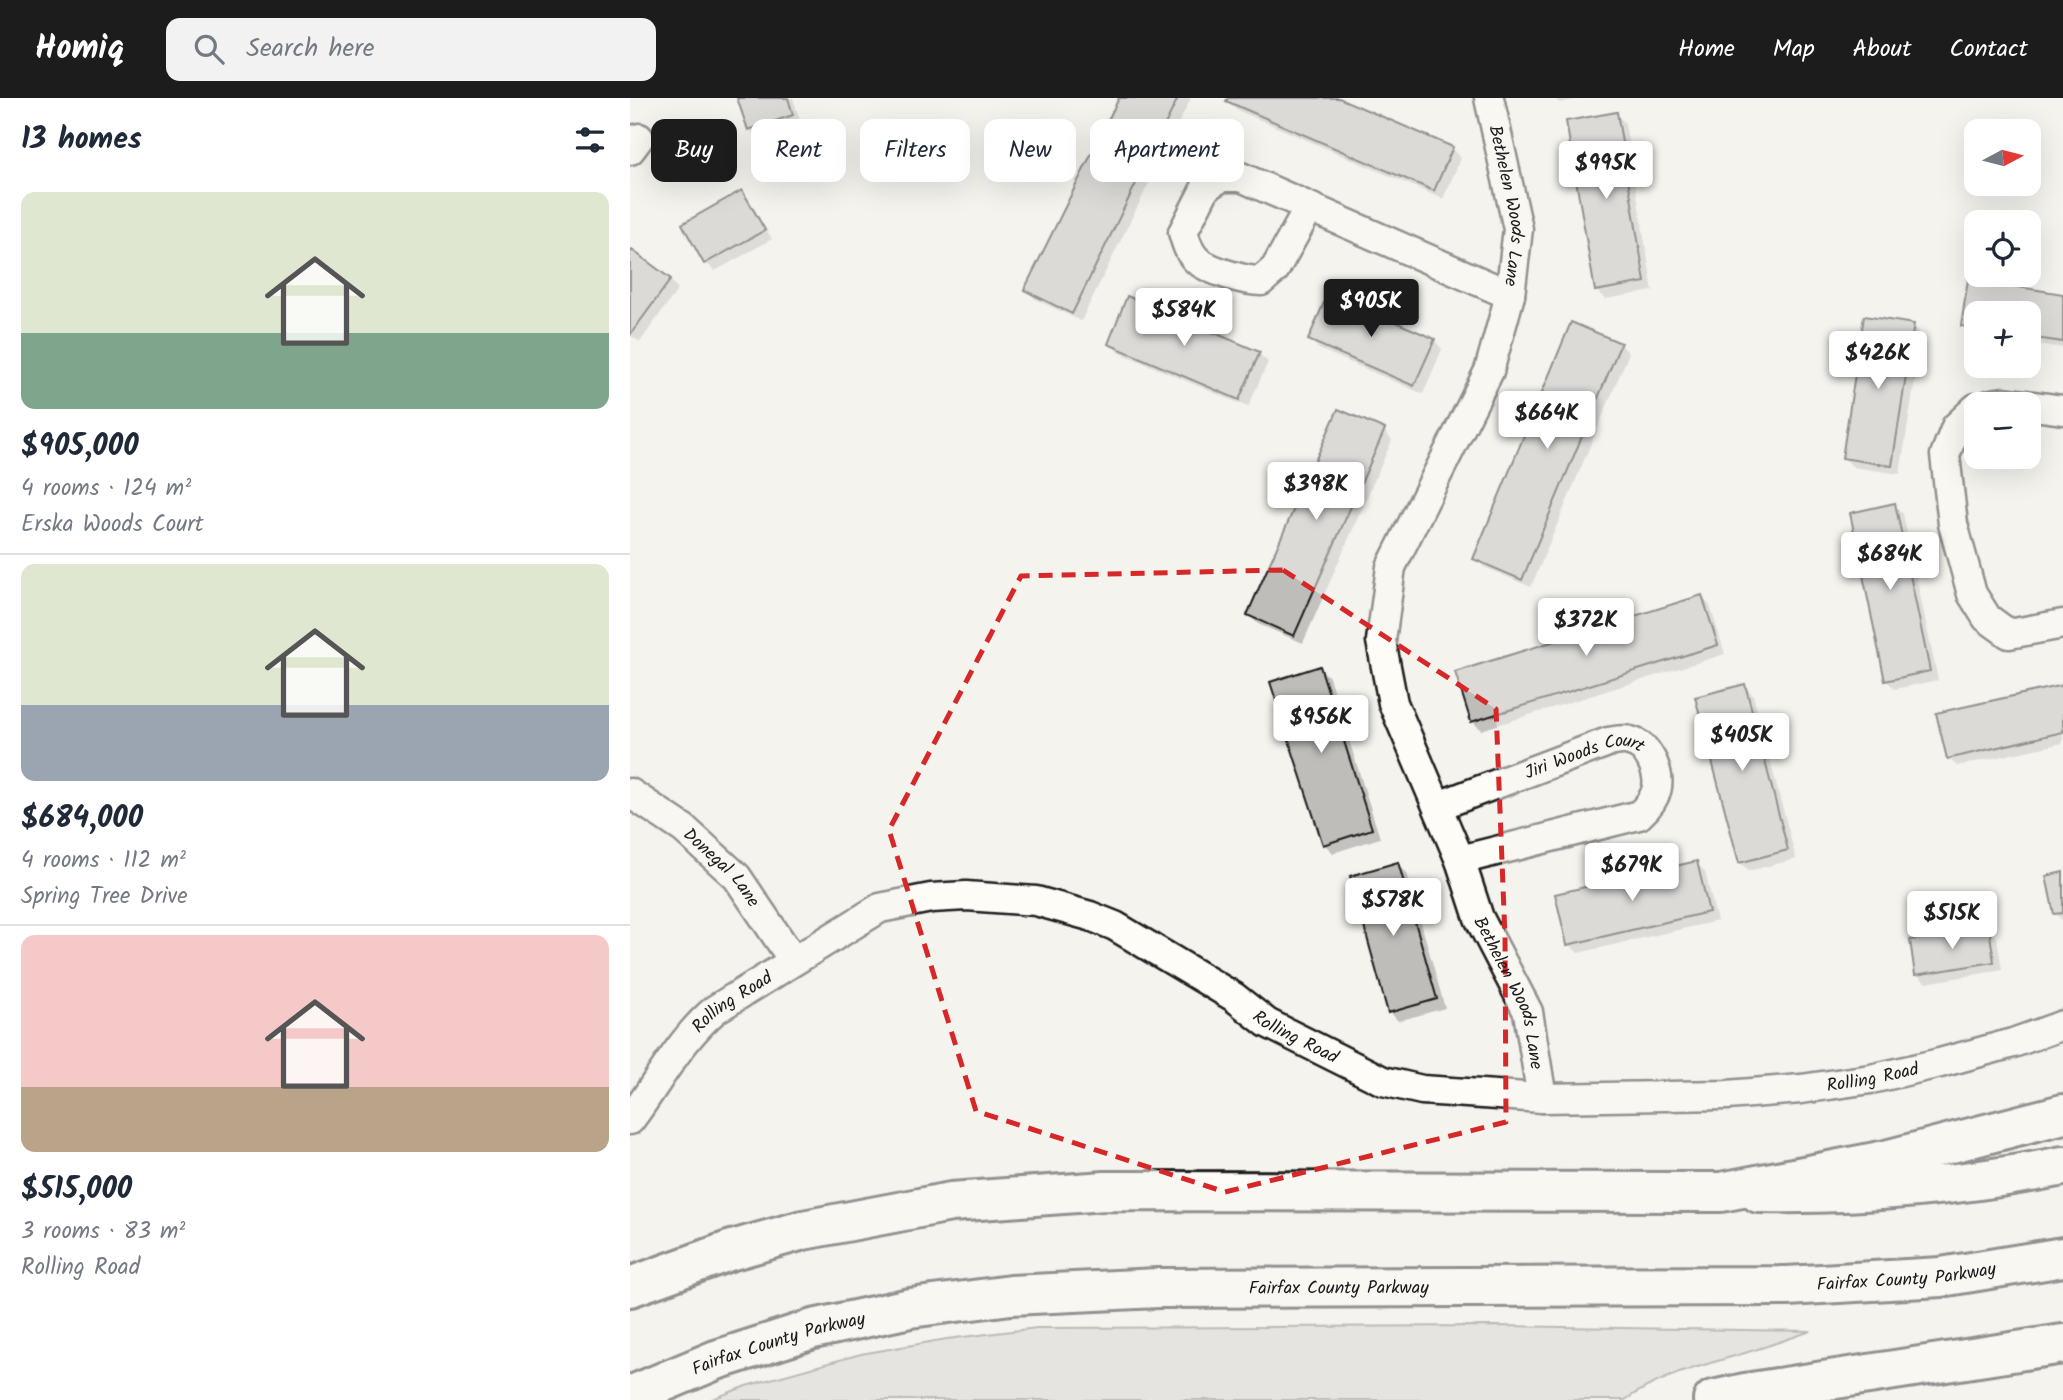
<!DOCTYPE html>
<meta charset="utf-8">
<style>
body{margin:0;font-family:Kalam,sans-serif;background:#f2f2f3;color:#1f2937;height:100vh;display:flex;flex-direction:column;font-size:26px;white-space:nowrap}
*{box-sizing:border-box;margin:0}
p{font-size:23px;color:#747a83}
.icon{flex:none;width:38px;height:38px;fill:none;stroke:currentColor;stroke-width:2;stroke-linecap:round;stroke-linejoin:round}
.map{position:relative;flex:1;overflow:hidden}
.panel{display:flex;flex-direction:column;background:#fff;width:630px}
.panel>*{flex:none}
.top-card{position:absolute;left:21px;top:21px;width:665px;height:63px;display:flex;gap:14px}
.needle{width:46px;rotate:83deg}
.fabs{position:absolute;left:1334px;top:21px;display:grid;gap:14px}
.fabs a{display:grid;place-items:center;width:77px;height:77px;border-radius:14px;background:#fff;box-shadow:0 7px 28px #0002;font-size:35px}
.price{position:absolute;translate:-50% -60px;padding:0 16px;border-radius:7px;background:#fff;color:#222;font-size:23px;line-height:46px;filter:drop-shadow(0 2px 4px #0008)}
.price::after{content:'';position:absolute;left:50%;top:42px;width:21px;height:16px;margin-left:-10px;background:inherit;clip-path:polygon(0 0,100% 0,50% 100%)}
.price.current{background:#1c1c1c;color:#fff}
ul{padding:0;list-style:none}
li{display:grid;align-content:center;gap:14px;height:371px;padding:0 21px}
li+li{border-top:2px solid #e0e1e3}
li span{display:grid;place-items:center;height:217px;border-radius:14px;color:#555}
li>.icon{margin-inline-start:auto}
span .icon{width:126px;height:126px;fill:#fffc;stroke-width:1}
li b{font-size:30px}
h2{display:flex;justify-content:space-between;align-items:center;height:84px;padding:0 21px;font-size:30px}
.tag{padding:0 24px;border-radius:14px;background:#fff;box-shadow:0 7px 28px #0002;font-size:24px;line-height:63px}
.tag.current{background:#1c1c1c;color:#fff}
header{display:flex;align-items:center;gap:42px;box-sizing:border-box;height:98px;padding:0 35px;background:#1c1c1c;color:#fff}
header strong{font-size:33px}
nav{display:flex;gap:38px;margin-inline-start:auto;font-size:24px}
.search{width:490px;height:63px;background:#f2f2f3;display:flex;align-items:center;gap:18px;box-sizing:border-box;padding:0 24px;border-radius:14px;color:#747a83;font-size:26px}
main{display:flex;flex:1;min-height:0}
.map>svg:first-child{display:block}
</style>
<header>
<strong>Homiq</strong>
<div class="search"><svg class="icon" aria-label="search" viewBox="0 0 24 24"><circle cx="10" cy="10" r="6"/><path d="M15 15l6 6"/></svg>Search here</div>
<nav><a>Home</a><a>Map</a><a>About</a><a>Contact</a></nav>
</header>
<main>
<section class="panel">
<h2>13 homes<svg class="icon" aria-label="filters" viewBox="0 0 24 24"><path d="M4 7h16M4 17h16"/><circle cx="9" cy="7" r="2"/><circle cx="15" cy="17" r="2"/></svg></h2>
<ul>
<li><span style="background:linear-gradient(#dfe7d0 65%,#7fa58c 0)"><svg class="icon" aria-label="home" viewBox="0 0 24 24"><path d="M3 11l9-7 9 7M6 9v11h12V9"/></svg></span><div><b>$905,000</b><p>4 rooms · 124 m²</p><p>Erska Woods Court</p></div></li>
<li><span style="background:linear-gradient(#dfe7d0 65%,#9aa5b1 0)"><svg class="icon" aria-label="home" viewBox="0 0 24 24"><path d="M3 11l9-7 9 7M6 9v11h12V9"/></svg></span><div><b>$684,000</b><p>4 rooms · 112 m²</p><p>Spring Tree Drive</p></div></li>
<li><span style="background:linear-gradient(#f6c9c9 70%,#b9a48a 0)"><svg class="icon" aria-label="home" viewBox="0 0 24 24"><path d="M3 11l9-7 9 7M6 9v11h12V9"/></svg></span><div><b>$515,000</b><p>3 rooms · 83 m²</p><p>Rolling Road</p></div></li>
</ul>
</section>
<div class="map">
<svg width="1433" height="1302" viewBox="0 0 1433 1302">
<rect width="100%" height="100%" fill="#f4f3ee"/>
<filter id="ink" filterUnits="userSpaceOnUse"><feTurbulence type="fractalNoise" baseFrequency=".0143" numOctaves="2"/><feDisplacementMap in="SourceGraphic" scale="14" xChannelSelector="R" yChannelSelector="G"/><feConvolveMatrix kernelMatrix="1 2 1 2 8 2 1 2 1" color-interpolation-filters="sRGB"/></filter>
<g filter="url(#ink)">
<path fill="#d4d3cf" stroke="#787876" stroke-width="2" d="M867 1228 1181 1233C1160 1240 1139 1248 1118 1254 1076 1267 1032 1276 995 1302H80L116 1288 231 1256 317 1241 407 1230Z"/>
<path fill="#0003" d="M109 0H163L171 26 128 40 119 31Z
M491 0H561L451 223 405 201 396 192Z
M600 0H705L822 51 831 60 813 101 607 12 598 3Z
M925 0H954L930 5Z
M986 16 995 25 1023 193 975 201 966 192Z
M112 94 120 103 142 141 85 173 76 165Z
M0 158 40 182 48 191 10 244 0 237Z
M1339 183 1433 197V250L1398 245V215H1346V237H1341L1333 228Z
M1283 228 1292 237 1270 376 1223 369 1214 360Z
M680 242H804L812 251 793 296 689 251Z
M480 245 629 256 638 264 618 309 488 254Z
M990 246 999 255 901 489 854 469 845 460Z
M754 333 762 342 673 545 628 526 619 517Z
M1264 407 1273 416 1308 582 1265 591 1256 582Z
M1072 499 1080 508 1095 556 851 632 842 623Z
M690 570 699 579 750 740 703 755 694 746Z
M1114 588 1123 597 1166 761 1119 773 1110 764Z
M1433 588V645L1327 668 1318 660Z
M1066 765 1075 774 1087 823 948 855 939 846Z
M768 766 777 775 815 910 768 923 760 914Z
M1433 776V823L1426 816Z
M1358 831 1367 840 1372 872 1296 885 1287 876Z"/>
<path fill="#bebdba" stroke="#1c1c1c" stroke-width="2" d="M107 0H158L163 17 118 32Z
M489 0H548L442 216 394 192Z
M598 0H709L823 49 804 93 596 3Z
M987 14 1015 184 965 193 936 23Z
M112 92 135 132 74 166 52 126Z
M2 152 41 181 0 237V155Z
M1338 181 1433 196V244L1398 239V215H1346V231L1331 228Z
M698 195 805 241 784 288 678 242Z
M497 198 630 254 609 302 478 246Z
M1234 218 1284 226 1262 368 1212 360Z
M941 224 991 245 892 482 843 461Z
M708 311 755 331 664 538 617 517Z
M1265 405 1300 573 1255 583 1220 415Z
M1072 497 1088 547 841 624 825 574Z
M690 568 742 731 693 747 640 584Z
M1115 586 1158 752 1109 765 1065 599Z
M1433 587V634L1317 661 1306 615Z
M1067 763 1079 814 937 847 925 796Z
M768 764 807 901 758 915 720 778Z
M1433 774V815L1424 816 1416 778Z
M1359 829 1364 864 1285 877 1280 842Z"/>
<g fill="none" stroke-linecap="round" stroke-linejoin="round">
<defs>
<g id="street">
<path id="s1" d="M859 0 888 131 880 197 859 273 761 469 751 543 763 605 830 762 849 820 898 914 912 1000"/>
<path d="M0 52 9 40"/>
<path d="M679 110 645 171 631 183C615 183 581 173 568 163 559 156 556 144 553 134L576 89 592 79H611L880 197"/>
<path d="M1361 306 1374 304 1433 312"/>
<path d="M1346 310 1326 329 1315 357 1323 426 1342 496 1357 520 1379 536 1433 526"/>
<path id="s2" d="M0 695 54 731 107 779 163 862"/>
<path id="s3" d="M808 708 978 644C985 643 994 641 1000 643 1011 646 1016 652 1021 661 1033 684 1028 700 1009 717L830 762"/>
<path id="s4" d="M0 1022C28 985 50 941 86 911L250 810 301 800 336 798 406 803 460 818 485 828 604 899 637 925 753 983 792 992 912 1000 1097 997 1171 991 1241 981 1310 965 1383 945 1433 927"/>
</g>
<path id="secondary" d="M1083 1302 1115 1295 1433 1246"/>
<path id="primary" d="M1129 1095C1232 1097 1332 1088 1433 1068"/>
<g id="highway">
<path d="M0 1189 99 1153 173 1132 321 1104 475 1093 1091 1094 1256 1062 1433 1016"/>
<path id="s5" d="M0 1298 86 1262 183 1231 280 1210 381 1197 528 1190 1157 1188 1311 1179 1433 1159"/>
</g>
</defs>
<use href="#street" stroke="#1c1c1c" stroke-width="33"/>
<use href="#secondary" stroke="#1c1c1c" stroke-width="44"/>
<use href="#primary" stroke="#1c1c1c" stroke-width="44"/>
<use href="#highway" stroke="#1c1c1c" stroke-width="44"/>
<use href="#street" stroke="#fdfcf7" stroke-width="28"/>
<use href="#secondary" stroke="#fdfcf7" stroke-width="38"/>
<use href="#primary" stroke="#fdfcf7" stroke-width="38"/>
<use href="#highway" stroke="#fdfcf7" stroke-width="38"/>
</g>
</g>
<path d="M0 0H1433V1302H0ZM653 472 866 611 875 839 876 1024 595 1094 346 1013 259 732 391 478Z" fill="#f4f3ee" fill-opacity=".55" fill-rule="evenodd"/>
<path fill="none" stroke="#d62828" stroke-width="5" stroke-dasharray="14 9" stroke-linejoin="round" d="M653 472 866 611 875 839 876 1024 595 1094 346 1013 259 732 391 478Z"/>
<g text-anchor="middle" stroke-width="6" stroke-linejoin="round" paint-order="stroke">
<g font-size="18" fill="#1c1c1c" stroke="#fdfcf7">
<text dy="6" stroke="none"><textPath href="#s1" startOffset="110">Bethelen Woods Lane</textPath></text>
<text dy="6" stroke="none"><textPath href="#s3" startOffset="156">Jiri Woods Court</textPath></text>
<text dy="6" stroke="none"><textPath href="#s2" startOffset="119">Donegal Lane</textPath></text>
<text dy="6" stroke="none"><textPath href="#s1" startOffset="950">Bethelen Woods Lane</textPath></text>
<text dy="6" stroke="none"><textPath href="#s4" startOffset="158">Rolling Road</textPath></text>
<text dy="6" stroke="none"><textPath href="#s4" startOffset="786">Rolling Road</textPath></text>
<text dy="6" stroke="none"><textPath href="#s4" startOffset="1376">Rolling Road</textPath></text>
<text dy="6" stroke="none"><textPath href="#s5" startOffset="1292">Fairfax County Parkway</textPath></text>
<text dy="6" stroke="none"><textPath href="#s5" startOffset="724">Fairfax County Parkway</textPath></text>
<text dy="6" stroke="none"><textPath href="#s5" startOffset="158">Fairfax County Parkway</textPath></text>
</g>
</g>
</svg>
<div class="fabs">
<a><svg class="needle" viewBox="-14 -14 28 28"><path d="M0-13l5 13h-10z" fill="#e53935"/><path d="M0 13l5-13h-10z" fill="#747a83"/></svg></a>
<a><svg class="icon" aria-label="locate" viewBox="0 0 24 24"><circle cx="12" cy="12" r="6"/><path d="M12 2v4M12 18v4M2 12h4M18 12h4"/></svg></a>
<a>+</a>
<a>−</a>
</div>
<b class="price" style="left:976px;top:103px">$995K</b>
<b class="price current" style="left:741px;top:241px">$905K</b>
<b class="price" style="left:554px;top:250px">$584K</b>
<b class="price" style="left:1248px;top:293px">$426K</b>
<b class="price" style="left:917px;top:353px">$664K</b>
<b class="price" style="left:686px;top:424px">$398K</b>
<b class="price" style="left:1260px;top:494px">$684K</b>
<b class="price" style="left:956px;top:560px">$372K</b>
<b class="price" style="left:691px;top:657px">$956K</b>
<b class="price" style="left:1112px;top:675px">$405K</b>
<b class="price" style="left:1002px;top:805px">$679K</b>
<b class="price" style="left:763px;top:840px">$578K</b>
<b class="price" style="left:1322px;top:853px">$515K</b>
<div class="top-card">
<a class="tag current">Buy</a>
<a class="tag">Rent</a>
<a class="tag">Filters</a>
<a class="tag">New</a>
<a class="tag">Apartment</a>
</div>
</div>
</main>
